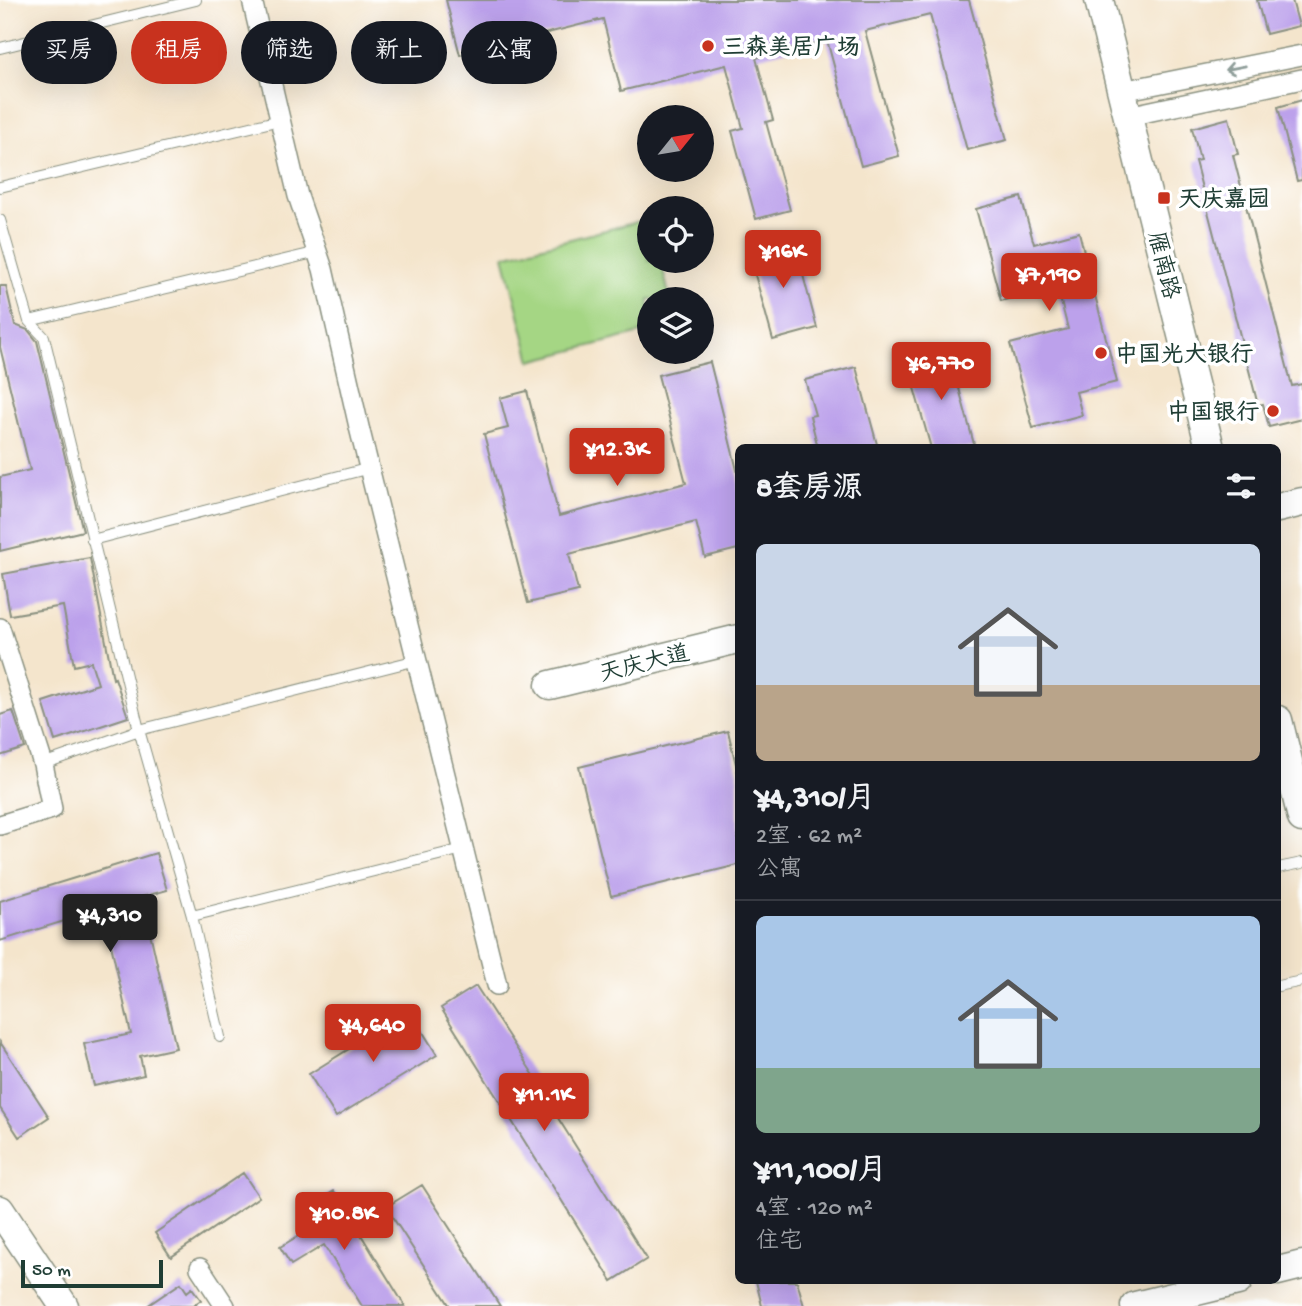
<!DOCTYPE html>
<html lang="zh">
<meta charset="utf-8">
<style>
body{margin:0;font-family:"Gochi Hand","LXGW WenKai TC",sans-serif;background:#20242c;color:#f1f3f6;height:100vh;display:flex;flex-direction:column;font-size:26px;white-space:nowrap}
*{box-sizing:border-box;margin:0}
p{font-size:23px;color:#9ea1a6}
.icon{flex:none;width:38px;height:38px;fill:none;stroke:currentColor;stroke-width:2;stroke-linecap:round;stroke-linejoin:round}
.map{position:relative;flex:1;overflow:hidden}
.details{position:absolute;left:735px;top:444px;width:546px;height:840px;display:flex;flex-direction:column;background:#171b24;border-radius:10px;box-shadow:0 7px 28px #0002}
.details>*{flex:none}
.guide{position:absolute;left:21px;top:21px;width:609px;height:63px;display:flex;gap:14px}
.needle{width:46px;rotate:60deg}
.fabs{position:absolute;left:637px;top:105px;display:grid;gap:14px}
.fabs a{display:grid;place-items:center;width:77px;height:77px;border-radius:50%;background:#171b24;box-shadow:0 7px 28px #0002;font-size:35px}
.scale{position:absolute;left:21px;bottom:18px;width:142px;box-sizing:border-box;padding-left:7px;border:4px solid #1f3d34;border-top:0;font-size:19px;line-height:24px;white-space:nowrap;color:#1f3d34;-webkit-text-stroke:5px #fff;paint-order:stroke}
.price{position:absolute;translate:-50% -60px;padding:0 16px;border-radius:7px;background:#c8321e;color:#fff;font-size:23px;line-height:46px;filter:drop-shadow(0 2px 4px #0008)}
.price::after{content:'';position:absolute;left:50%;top:42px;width:21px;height:16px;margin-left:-10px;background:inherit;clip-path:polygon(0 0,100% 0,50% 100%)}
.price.selected{background:#222;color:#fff}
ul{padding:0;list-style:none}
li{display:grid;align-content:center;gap:14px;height:371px;padding:0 21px}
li+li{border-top:2px solid #363941}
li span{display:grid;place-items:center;height:217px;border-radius:10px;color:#555}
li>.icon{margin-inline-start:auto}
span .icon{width:126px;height:126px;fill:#fffc;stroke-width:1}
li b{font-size:30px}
h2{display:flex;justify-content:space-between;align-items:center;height:84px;padding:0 21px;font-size:30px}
.chip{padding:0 24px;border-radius:32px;background:#171b24;box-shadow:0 7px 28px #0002;font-size:24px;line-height:63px}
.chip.selected{background:#c8321e;color:#fff}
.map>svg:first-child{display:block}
</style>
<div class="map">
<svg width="1302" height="1306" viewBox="0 0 1302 1306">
<rect width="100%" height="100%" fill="#fff"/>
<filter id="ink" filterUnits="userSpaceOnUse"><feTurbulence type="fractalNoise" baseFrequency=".0143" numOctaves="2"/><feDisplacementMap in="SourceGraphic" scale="14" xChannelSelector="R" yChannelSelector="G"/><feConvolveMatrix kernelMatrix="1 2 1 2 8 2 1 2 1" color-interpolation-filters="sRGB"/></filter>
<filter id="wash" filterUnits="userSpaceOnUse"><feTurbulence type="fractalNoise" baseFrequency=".00686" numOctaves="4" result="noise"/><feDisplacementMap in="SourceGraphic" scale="28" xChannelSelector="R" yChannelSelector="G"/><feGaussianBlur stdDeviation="1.57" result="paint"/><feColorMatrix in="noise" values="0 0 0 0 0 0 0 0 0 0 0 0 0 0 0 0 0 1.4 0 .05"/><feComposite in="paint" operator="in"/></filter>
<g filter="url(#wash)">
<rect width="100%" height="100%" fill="#f4e5cc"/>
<path fill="#a5d684" stroke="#628a5c" stroke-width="2" d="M649 219V261H661L670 299H649V331L531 361 504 256Z"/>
<g id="blocks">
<path fill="#bca1eb" d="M446 0H969L1007 140 967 150 930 15 865 31 899 156 861 166 827 40 756 58 773 120 766 122 790 210 756 219 732 131 743 128 726 65 621 91 603 19 460 55Z
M1257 0H1292L1299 26 1266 34Z
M1302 100V180L1297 181 1278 107Z
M1229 118 1238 154 1233 155 1292 386 1302 384V419L1269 427 1263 404 1258 405 1195 161 1200 160 1192 128Z
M1021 197 1034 244 1079 232 1117 382 1076 392 1082 415 1033 428 1010 344 1068 329 1057 286 1001 301 976 209Z
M794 241 817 328 773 340 749 253Z
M0 286H6L15 325 28 330 37 341 83 531 0 551V477L30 470 0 347Z
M949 351 975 448H931L907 363Z
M710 362 738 474V549L705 557 696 522 569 554 578 591 528 603 484 434 508 428 500 398 527 391 559 516 686 483 658 375Z
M856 367 878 448H818L810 416 815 415 805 380Z
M90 558 113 679 115 678 128 717 55 741 43 702 98 684 91 662 74 666 63 606 10 615 3 574Z
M13 711 25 748 0 756V715Z
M728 731 738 773V865L611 896 579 767Z
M156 853 167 890 142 897 176 1048 140 1056 144 1075 94 1086 84 1044 131 1034 103 909 0 941V901Z
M476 986 546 1094 544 1096 647 1259 612 1281 441 1008Z
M410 1011 437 1055 336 1117 309 1074Z
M0 1042 49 1117 19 1137 0 1108Z
M243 1173 259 1197 171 1257 155 1233Z
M422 1185 500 1306H450L386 1207Z
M334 1191 405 1306H362L324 1245 291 1265 280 1247 313 1227 303 1210Z
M756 1281H797L804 1306H762Z
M181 1283 187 1292 192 1288 201 1300 195 1304 197 1306H147Z"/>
</g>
</g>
<g filter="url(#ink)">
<use href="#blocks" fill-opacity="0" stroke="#8a9180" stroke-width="2"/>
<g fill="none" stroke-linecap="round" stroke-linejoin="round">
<defs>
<path id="lane" d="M0 48 196 0
M0 187 280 120
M0 220 29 321 44 337 139 730 43 764
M29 321 318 252
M92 540 370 468
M1278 868 1302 863
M192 916 463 849
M1278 986 1302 981
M220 1037 192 916 139 730 417 660"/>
<path id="street" d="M252 0 298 196 323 269 359 427 497 985
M1122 91 1302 55
M1128 116 1302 79
M0 628 43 764 52 809 0 825
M200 1268 225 1306"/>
<path id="secondary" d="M1099 0 1210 448
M1278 508 1302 502
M550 685 738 639
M1278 720 1302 818
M0 1210 64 1306
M1278 1271 1302 1265
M1135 1306 1238 1281"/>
</defs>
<use href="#lane" stroke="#8a9180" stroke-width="12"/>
<use href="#street" stroke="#8a9180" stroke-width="22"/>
<use href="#secondary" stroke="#8a9180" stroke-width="31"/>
<use href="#lane" stroke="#fff" stroke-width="10"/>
<use href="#street" stroke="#fff" stroke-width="19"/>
<use href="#secondary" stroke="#fff" stroke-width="28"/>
</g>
<defs><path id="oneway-shaft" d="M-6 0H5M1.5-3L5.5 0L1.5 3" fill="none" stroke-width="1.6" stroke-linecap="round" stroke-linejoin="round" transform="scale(1.75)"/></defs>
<use stroke="#8f9e9a" href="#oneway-shaft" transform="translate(1235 68) rotate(169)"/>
</g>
<g fill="#c8321e" stroke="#fff" stroke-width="2.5">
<circle cx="708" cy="46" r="7"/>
<rect x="1157" y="191" width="14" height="14" rx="3.5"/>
<circle cx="1101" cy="353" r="7"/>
<circle cx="1273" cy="411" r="7"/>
</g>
<g text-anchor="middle" stroke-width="7" stroke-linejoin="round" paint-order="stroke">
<g font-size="23" font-weight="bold" fill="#1f3d34" stroke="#fff" text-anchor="start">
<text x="722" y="54">三森美居广场</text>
<text x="1178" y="206">天庆嘉园</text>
<text x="1115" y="361">中国光大银行</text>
<text x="1259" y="419" text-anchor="end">中国银行</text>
</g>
<g font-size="23" fill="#1f3d34" stroke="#fff">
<text transform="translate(1165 265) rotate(76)" y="8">雁南路</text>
<text transform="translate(644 662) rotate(-14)" y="8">天庆大道</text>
</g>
</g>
</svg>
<div class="fabs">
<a><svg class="needle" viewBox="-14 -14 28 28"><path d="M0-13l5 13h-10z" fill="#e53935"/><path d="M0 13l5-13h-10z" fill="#9ea1a6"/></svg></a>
<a><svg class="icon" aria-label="locate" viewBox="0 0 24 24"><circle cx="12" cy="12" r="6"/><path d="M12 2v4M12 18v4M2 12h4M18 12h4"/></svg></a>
<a><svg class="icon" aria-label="layers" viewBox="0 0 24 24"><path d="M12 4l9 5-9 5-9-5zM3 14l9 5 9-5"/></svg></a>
</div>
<div class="scale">50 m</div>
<b class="price" style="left:783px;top:290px">¥16K</b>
<b class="price" style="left:1049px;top:313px">¥7,190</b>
<b class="price" style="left:941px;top:402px">¥6,770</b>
<b class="price" style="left:617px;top:488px">¥12.3K</b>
<b class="price selected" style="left:110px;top:954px">¥4,310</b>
<b class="price" style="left:373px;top:1064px">¥4,640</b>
<b class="price" style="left:544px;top:1133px">¥11.1K</b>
<b class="price" style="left:344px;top:1252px">¥10.8K</b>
<div class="guide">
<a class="chip">买房</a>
<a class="chip selected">租房</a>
<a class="chip">筛选</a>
<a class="chip">新上</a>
<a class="chip">公寓</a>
</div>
<section class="details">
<h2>8套房源<svg class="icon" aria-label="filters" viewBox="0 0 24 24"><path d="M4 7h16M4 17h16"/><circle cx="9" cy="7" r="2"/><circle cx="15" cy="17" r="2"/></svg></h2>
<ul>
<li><span style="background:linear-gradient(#c9d6e8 65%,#b9a48a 0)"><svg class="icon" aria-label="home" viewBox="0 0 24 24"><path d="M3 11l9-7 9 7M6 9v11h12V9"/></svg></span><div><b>¥4,310/月</b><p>2室 · 62 m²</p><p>公寓</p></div></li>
<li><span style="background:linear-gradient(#a9c7e8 70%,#7fa58c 0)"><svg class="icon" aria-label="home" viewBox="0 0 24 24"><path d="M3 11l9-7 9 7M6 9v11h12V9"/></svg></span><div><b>¥11,100/月</b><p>4室 · 120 m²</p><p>住宅</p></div></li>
</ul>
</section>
</div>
